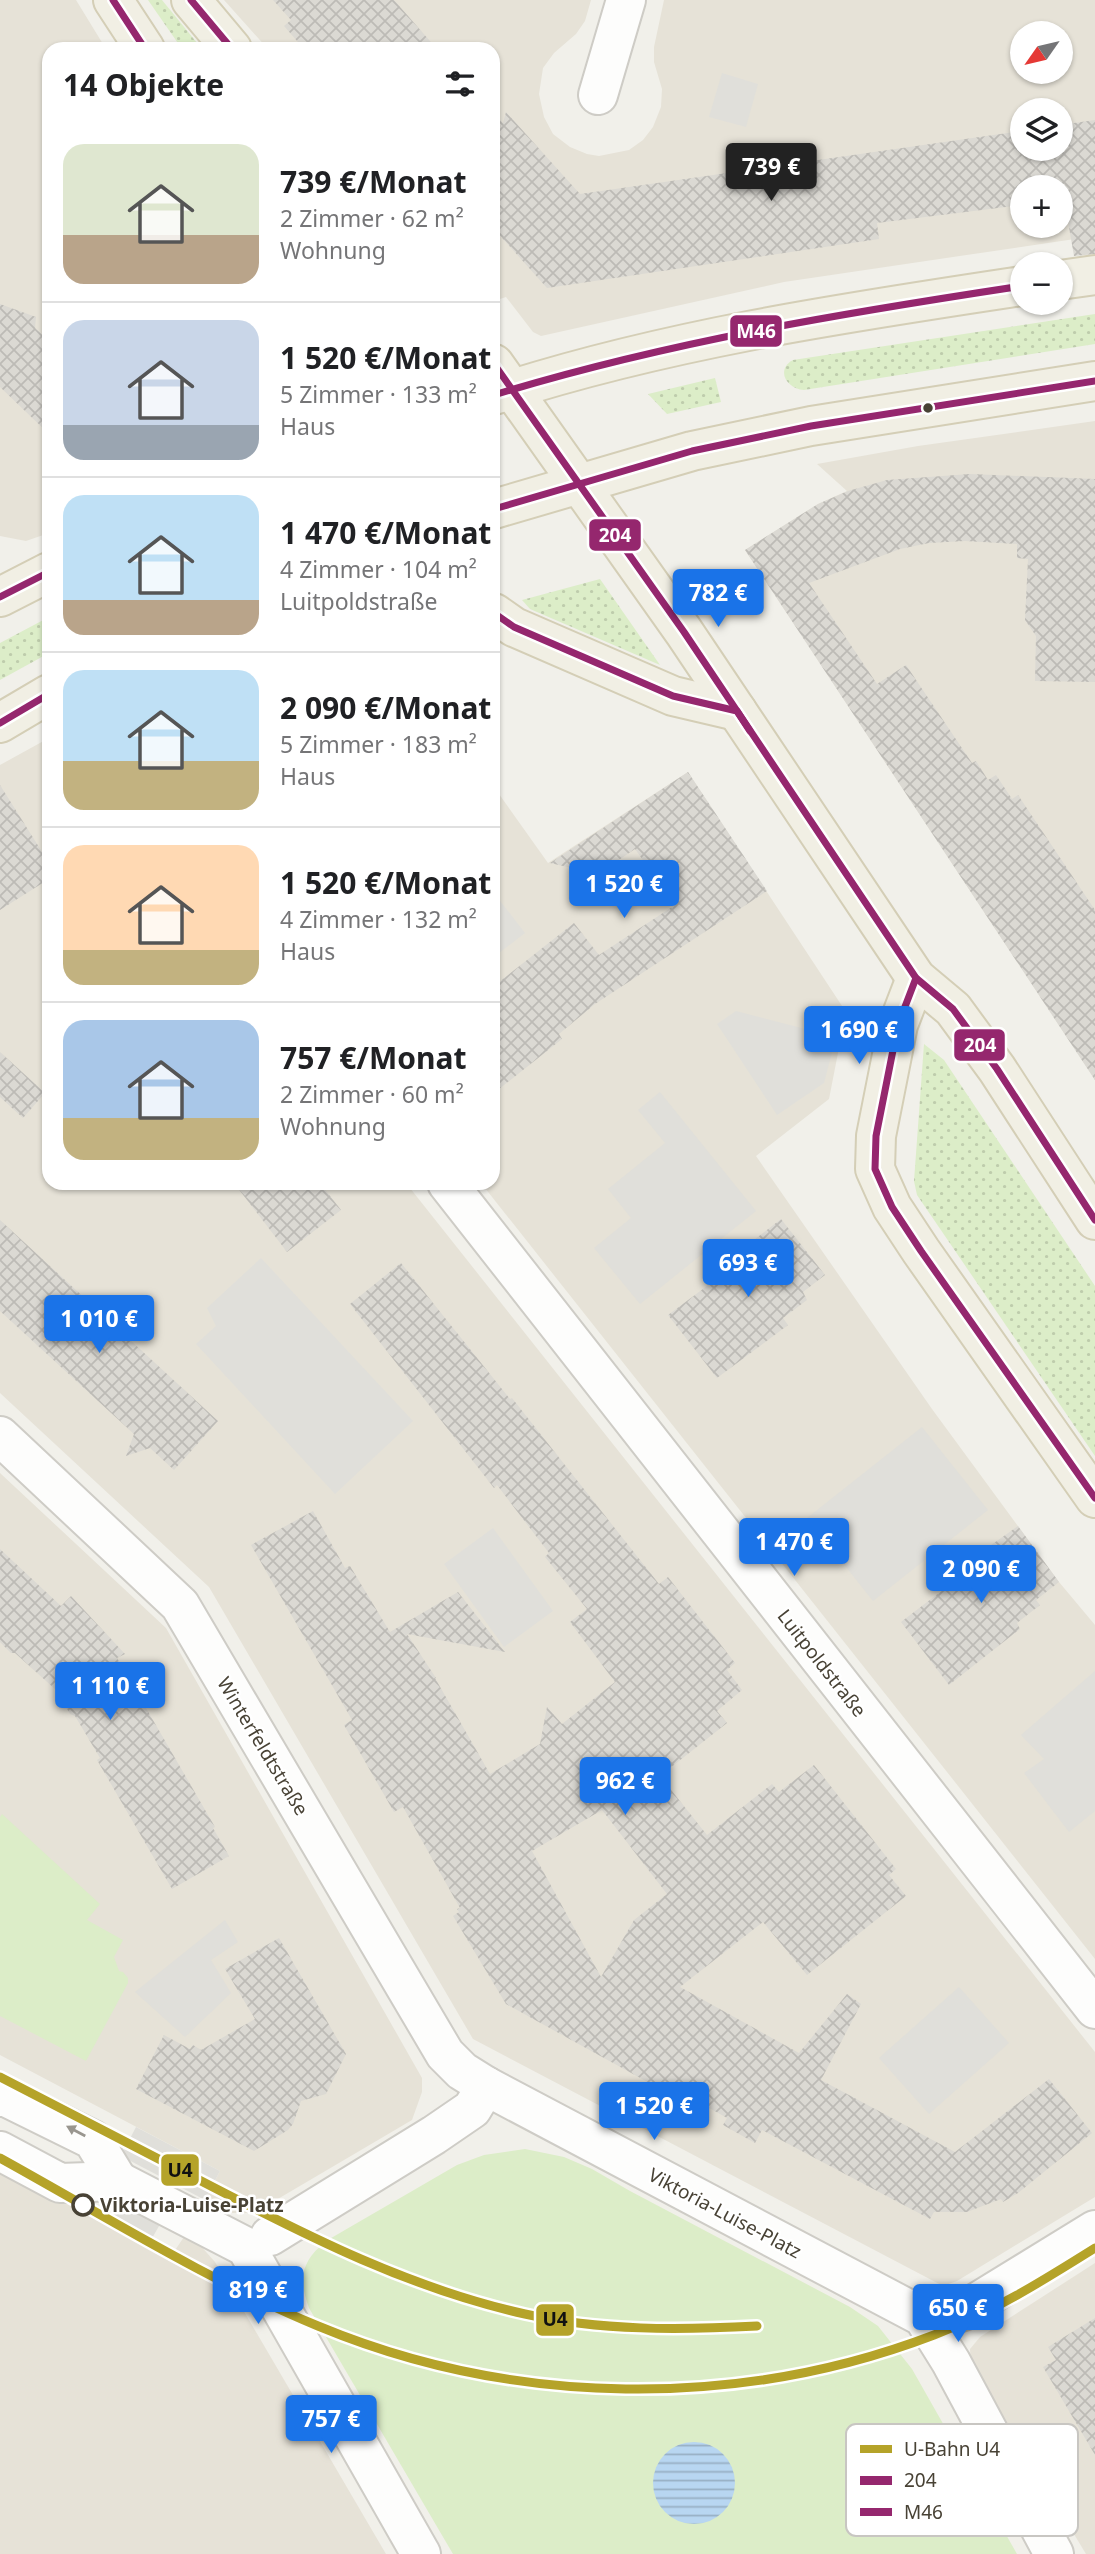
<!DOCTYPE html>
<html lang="de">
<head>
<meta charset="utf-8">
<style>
	:root { --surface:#fff; --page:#f2f2f2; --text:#202124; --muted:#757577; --line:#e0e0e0; --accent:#1a73e8 }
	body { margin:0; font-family:"Noto Sans",sans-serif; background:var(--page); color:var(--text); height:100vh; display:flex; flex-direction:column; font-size:26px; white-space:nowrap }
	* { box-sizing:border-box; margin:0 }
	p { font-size:23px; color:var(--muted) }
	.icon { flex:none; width:38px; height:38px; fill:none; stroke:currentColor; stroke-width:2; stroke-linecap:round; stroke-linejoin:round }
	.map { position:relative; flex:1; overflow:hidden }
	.sheet { position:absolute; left:42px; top:42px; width:458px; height:1148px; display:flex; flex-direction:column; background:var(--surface); border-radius:21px; box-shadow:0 2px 5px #0004 }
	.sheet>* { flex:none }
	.needle { width:46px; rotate:236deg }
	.fabs { position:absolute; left:1010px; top:21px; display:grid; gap:14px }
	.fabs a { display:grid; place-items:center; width:63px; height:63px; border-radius:50%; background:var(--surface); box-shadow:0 2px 5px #0004; font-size:35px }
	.price { position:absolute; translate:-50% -60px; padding:0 16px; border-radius:7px; background:var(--accent); color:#fff; font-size:23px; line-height:46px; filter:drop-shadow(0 2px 4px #0008) }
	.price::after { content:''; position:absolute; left:50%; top:42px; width:21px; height:16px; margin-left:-10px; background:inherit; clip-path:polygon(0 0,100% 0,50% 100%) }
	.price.on { background:#222; color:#fff }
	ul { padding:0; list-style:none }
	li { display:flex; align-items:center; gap:21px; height:175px; padding:0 21px }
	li+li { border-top:2px solid var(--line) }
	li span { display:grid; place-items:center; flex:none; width:196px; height:140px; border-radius:21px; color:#555 }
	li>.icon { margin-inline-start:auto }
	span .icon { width:84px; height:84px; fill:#fffc; stroke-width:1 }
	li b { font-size:30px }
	h2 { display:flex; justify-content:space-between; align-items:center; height:84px; padding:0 21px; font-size:30px }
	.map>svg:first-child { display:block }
	.residential { fill:#e6e2d7; fill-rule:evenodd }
	.grass { fill:url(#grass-dots) }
	.park { fill:#dcedc8 }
	.parking { fill:#e0dfda }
	.water { fill:url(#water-rules) }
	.building { fill:url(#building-cross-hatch); fill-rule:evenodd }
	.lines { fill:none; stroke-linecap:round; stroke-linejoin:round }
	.minor-casing { stroke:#ceccc6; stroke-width:42 }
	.major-casing { stroke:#d4ceb6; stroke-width:42 }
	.minor { stroke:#fdfdfc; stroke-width:38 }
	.major { stroke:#f1efe4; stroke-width:38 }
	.bus-1-casing { stroke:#fff; stroke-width:12 }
	.bus-2-casing { stroke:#fff; stroke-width:12 }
	.bus-1 { stroke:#95276e; stroke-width:7 }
	.bus-2 { stroke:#95276e; stroke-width:7 }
	.metro-1-casing { stroke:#fff; stroke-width:14 }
	.metro-1 { stroke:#b5a329; stroke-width:9 }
	.oneway { fill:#99968f }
	.bus-dot { fill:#484235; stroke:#fff; stroke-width:2.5 }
	.stop-dot { fill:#fff; stroke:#484235; stroke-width:3.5 }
	.labels { text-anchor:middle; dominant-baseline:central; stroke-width:5; stroke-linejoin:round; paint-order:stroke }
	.street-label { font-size:19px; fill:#484235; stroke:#fff }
	.stop-label { font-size:19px; font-weight:bold; fill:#484235; stroke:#fff; text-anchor:start }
	.key { fill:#fff; stroke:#c8c6c2; stroke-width:2 }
	.key-label { font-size:19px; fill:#484235 }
	.line-badge { stroke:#fff; stroke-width:2.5 }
	.badge-label { font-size:19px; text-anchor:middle; font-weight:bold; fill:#fff }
	.pale-badge-label { font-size:19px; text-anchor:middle; font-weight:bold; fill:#111 }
</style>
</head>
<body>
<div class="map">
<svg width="1095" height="2554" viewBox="0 0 1095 2554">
	<defs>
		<pattern id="grass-dots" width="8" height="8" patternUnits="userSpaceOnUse" patternTransform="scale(1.75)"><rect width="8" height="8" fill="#dcedc8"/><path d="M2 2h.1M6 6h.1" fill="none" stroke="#beccac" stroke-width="1.8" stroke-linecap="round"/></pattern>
		<pattern id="water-rules" width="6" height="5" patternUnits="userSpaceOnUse" patternTransform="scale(1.75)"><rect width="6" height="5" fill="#b8d6f1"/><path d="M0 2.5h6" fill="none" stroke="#98afc4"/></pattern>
		<pattern id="building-cross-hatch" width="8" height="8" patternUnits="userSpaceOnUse" patternTransform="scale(1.75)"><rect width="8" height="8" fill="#dbd9d3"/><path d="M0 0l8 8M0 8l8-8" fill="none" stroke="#bdbbb6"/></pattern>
	</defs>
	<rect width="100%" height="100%" fill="#f1f0ea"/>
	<g class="residential">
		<path d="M0,0H76L106,49H49V533L26,541L0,536Z"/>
		<path d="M224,0H591L585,21L576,34L554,53L543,68L539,94L544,117L553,134L570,147L587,154L599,156L629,150L643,140L653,127L661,107L662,89L654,62V47L664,0H1095V236L784,282L541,336L533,332L506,297L494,301V49H268ZM1022,33H1060V72H1022ZM1022,110H1060V149H1022ZM1022,187H1060V226H1022Z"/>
		<path d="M1095,421V1080L745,550L818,504L847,491L817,464L918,446Z"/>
		<path d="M49,738V1183H406L1095,2052V2197L957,2281L943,2286L473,2039L209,1587L0,1393V765Z"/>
		<path d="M688,772L846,1012L829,1099L756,1156L932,1409L1059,1582L1095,1625V1959L481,1183H494V787L548,863Z"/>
		<path d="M0,1473L166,1628L422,2078V2092L412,2120L254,2213H232L215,2207L205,2200L220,2171L0,2055Z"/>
		<path d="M0,2168L169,2259L186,2234L199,2244L215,2262L386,2554H0Z"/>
		<path d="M1095,2263V2554H1086L971,2364L970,2349L980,2337Z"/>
	</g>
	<g class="grass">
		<path d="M148,0H162L202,49H182Z"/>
		<path d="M1095,314V344L804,390C787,389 775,370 793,360Z"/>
		<path d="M715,378L721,402L667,414L648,394Z"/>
		<path d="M600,579L660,665L530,609L522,600Z"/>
		<path d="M49,617V653L0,680V643Z"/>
		<path d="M924,1044L944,1060L1095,1286V1456L917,1195L914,1181Z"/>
	</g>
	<g class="park">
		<path d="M2,1814L100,1904L87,1920L123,1940L114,1957L119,1971L123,1972L128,1978V1983L86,2061L0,2016V1817Z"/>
		<path d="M525,2149L564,2157L592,2169L630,2191L850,2307L878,2326L912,2369L1017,2554H453L309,2308C298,2278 301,2262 326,2241L457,2165L484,2155Z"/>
	</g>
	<g class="parking">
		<path d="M722,73L758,84L746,127L709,117Z"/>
		<path d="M494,893L525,933L494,957Z"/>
		<path d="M736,1011L836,1037L824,1083L777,1115L717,1024Z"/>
		<path d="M660,1092L756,1211L640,1304L594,1248L631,1218L608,1189L665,1143L638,1110Z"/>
		<path d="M261,1258L413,1421L335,1494L196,1344L216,1326L207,1308Z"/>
		<path d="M922,1427L988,1510L873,1601L807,1518Z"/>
		<path d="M493,1528L553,1611L504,1647L444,1564Z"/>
		<path d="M1095,1671V1811L1069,1832L1024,1773L1044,1759L1021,1735Z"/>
		<path d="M225,1920L238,1942L211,1960L231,1993L185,2037L135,1992Z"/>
		<path d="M959,1987L1009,2043L929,2114L879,2058Z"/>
		<path d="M136,2127L220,2171L205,2200L121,2156Z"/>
		<path d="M122,2196L163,2219L147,2247L107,2225Z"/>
	</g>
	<circle class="water" cx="694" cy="2483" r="41"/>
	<g class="building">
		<path d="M273,0H394L437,49H304L284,26L291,20Z"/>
		<path d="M506,112L580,194L1022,131V149H1060V125L1095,120V254L1074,256L1064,199L1060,200V187H1022V205L877,223L879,239L547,288L494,229V113L503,123Z"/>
		<path d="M0,304L36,317L35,328L49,341V434L0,387Z"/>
		<path d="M970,474L1095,479V682L1035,681L1036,636L1025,620L1028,559L1017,558V544L965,541L929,543L900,549L809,583L877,684L906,665L972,763L976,761L988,780L996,775L1012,799L1018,795L1095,910V1080L745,550L818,504L848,491L887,480Z"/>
		<path d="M688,772L767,891L595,1004L559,1034L562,1039L494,1093V986L574,923L599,955L675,905L635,849L598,874L550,863Z"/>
		<path d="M0,785L49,863V879L0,910Z"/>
		<path d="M0,1052L45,1093L23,1118L0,1097Z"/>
		<path d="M234,1183H320L341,1210L287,1252Z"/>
		<path d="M781,1219L825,1275L803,1292L807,1300L783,1318L788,1325L717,1378L668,1315L715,1280L710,1274Z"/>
		<path d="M0,1220L218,1421L174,1470L150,1448L126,1456L134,1434L0,1311Z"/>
		<path d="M401,1263L510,1399L512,1398L659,1584L668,1577L735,1663L727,1670L742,1690L717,1711L727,1723L660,1776L707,1835L772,1784L779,1792L814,1765L896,1869L889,1875L906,1896L807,1975L763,1922L680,1987L799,2053L847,1994L861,2004L821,2080L955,2152L1049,2079L1092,2133L1018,2193L1003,2202L1001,2199L967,2212H934L930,2219L762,2130L755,2143L723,2125L727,2118L665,2083L662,2090L506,2004L453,1916L459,1912L457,1909L460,1908L403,1807L394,1812L371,1772L344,1725L352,1720L251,1545L313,1511L345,1568L350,1566L390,1632L458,1592L505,1652L407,1634L436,1678H435L490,1774L540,1744L547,1707L562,1724L615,1682L570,1622L587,1609L545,1557L549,1553L497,1485L494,1488L350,1304ZM602,1810L667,1894L634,1920L601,1977L532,1851Z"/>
		<path d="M1018,1526L1059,1582L1036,1600L1040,1605L1017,1623L1020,1629L949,1685L901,1622L948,1586L943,1579Z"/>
		<path d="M0,1549L61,1606L71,1596L125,1654L117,1658L215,1827L213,1828L229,1856L172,1889L97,1760L100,1758L75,1716L70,1714L56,1690L15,1653H11L0,1642Z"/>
		<path d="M279,1938L346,2054L326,2094L301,2101L293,2124L288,2130L254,2151L136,2089L164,2035L190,2049L193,2045L201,2050L255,2019L225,1969Z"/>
		<path d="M1095,2318V2455L1043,2367L1056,2360L1048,2347Z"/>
	</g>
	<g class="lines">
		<g class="minor-casing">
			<g id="minor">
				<path d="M598,95L626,0"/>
				<path d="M447,1183L1095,2009"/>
				<path d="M0,1436L180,1605L445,2054L462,2071L486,2086L923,2317L951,2362L1054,2554"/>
				<path d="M0,2097H6L93,2140L118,2181"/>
				<path d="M0,2151L60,2183L118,2181L246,2247L421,2554"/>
				<path d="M270,2236L434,2135L472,2109L486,2086"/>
				<path d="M923,2317H945L963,2311L1095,2230"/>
			</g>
		</g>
		<g class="major-casing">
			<g id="major">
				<path d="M113,0L145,49"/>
				<path d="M191,0L232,49"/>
				<path d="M1060,280L1095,275"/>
				<path d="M494,364L684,632L916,978L953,1009L997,1069L1095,1220"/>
				<path d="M494,395C666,339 843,313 1022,286"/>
				<path d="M494,509L692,451L811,426L1095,381"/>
				<path d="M0,597L49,572"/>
				<path d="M494,613L514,627L673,696L737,711"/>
				<path d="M0,723L49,694"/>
				<path d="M916,978L898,1025L876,1136L875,1169L892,1207L921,1251L1095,1498"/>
			</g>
		</g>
		<use href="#minor" class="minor"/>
		<use href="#major" class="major"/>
		<g class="bus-1-casing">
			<g id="bus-1">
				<path d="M113,0L145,49"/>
				<path d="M191,0L232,49"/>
				<path d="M494,364L684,632L916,978L953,1009L997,1069L1095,1220"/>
				<path d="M494,613L514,627L673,696L737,711L750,731"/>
				<path d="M916,978L898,1025L876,1136L875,1169L892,1207L921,1251L1095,1498"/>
			</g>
		</g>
		<g class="bus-2-casing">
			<g id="bus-2">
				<path d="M494,395C667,342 844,313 1022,286"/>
				<path d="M494,509L692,451L811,426L1095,381"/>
				<path d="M0,597L49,572"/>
				<path d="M0,723L49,694"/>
			</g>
		</g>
		<use href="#bus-1" class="bus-1"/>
		<use href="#bus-2" class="bus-2"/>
		<g class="metro-1-casing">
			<g id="metro-1">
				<path d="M0,2077C69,2112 138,2148 207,2184C309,2237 412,2289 525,2314C601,2331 680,2330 757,2326"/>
				<path d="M0,2158C105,2216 207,2280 318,2326C513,2407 738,2410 934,2335C991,2313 1044,2280 1095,2248"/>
			</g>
		</g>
		<use href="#metro-1" class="metro-1"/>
	</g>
	<defs><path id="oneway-solid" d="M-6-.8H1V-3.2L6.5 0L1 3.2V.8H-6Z" transform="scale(1.75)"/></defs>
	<use class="oneway" href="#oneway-solid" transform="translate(76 2131) rotate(-152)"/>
	<circle class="bus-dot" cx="928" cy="408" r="6"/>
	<circle class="stop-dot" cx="83" cy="2205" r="10"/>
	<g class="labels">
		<g class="street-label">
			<text transform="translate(822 1663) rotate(52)">Luitpoldstraße</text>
			<text transform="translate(263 1746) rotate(59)">Winterfeldtstraße</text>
			<text transform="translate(725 2213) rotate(28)">Viktoria-Luise-Platz</text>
		</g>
		<g class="stop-label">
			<text x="100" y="2205">Viktoria-Luise-Platz</text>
		</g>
	</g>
	<rect x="846" y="2424" width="232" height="112" rx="10" class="key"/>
	<rect x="860" y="2445" width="32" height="8" fill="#b5a329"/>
	<rect x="860" y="2476" width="32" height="9" fill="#95276e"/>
	<rect x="860" y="2508" width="32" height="8" fill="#95276e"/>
	<g class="key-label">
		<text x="904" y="2456">U-Bahn U4</text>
		<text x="904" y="2487">204</text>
		<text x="904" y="2519">M46</text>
	</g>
	<g class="line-badge">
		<rect x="729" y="314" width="54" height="34" rx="7" fill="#95276e"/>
		<rect x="588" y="518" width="54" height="34" rx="7" fill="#95276e"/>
		<rect x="953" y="1028" width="53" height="34" rx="7" fill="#95276e"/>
		<rect x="160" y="2153" width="40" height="34" rx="7" fill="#b5a329"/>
		<rect x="535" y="2303" width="40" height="34" rx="7" fill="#b5a329"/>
	</g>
	<g class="badge-label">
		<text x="756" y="338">M46</text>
		<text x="615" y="542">204</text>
		<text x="980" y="1052">204</text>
	</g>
	<g class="pale-badge-label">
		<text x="180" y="2177">U4</text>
		<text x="555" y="2326">U4</text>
	</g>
</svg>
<div class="fabs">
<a><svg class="needle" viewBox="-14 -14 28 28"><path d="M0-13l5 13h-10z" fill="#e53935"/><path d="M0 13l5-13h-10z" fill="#757577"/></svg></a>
<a><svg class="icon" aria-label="layers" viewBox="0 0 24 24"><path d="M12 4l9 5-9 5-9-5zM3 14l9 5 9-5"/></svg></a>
<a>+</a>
<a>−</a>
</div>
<b class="price on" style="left:771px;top:203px">739 €</b>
<b class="price" style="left:718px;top:629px">782 €</b>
<b class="price" style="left:624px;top:920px">1 520 €</b>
<b class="price" style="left:859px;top:1066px">1 690 €</b>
<b class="price" style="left:748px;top:1299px">693 €</b>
<b class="price" style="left:99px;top:1355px">1 010 €</b>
<b class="price" style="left:794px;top:1578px">1 470 €</b>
<b class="price" style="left:981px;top:1605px">2 090 €</b>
<b class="price" style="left:110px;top:1722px">1 110 €</b>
<b class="price" style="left:625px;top:1817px">962 €</b>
<b class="price" style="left:654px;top:2142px">1 520 €</b>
<b class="price" style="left:258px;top:2326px">819 €</b>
<b class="price" style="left:958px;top:2344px">650 €</b>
<b class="price" style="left:331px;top:2455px">757 €</b>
<section class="sheet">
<h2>14 Objekte<svg class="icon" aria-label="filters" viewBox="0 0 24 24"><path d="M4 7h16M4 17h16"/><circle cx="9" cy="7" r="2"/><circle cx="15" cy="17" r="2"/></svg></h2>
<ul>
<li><span style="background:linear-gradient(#dfe7d0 65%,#b9a48a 0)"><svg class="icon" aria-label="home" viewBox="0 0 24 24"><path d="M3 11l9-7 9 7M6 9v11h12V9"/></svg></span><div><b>739 €/Monat</b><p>2 Zimmer · 62 m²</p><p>Wohnung</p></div></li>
<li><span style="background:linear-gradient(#c9d6e8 75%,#9aa5b1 0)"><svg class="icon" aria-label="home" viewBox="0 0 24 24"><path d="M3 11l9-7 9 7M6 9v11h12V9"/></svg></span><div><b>1 520 €/Monat</b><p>5 Zimmer · 133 m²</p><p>Haus</p></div></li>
<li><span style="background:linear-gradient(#bfe0f5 75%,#b9a48a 0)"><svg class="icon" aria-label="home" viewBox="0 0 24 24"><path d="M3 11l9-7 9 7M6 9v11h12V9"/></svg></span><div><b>1 470 €/Monat</b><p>4 Zimmer · 104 m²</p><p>Luitpoldstraße</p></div></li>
<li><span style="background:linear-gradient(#bfe0f5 65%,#c2b280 0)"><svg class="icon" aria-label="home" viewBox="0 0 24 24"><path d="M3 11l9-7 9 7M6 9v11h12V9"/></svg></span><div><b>2 090 €/Monat</b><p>5 Zimmer · 183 m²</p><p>Haus</p></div></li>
<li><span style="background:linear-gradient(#ffd9b3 75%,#c2b280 0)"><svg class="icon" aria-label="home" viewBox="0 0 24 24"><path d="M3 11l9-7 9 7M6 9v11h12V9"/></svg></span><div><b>1 520 €/Monat</b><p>4 Zimmer · 132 m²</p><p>Haus</p></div></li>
<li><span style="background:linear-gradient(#a9c7e8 70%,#c2b280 0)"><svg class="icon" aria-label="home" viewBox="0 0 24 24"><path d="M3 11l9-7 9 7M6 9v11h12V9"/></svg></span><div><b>757 €/Monat</b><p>2 Zimmer · 60 m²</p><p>Wohnung</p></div></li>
</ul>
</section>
</div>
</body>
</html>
